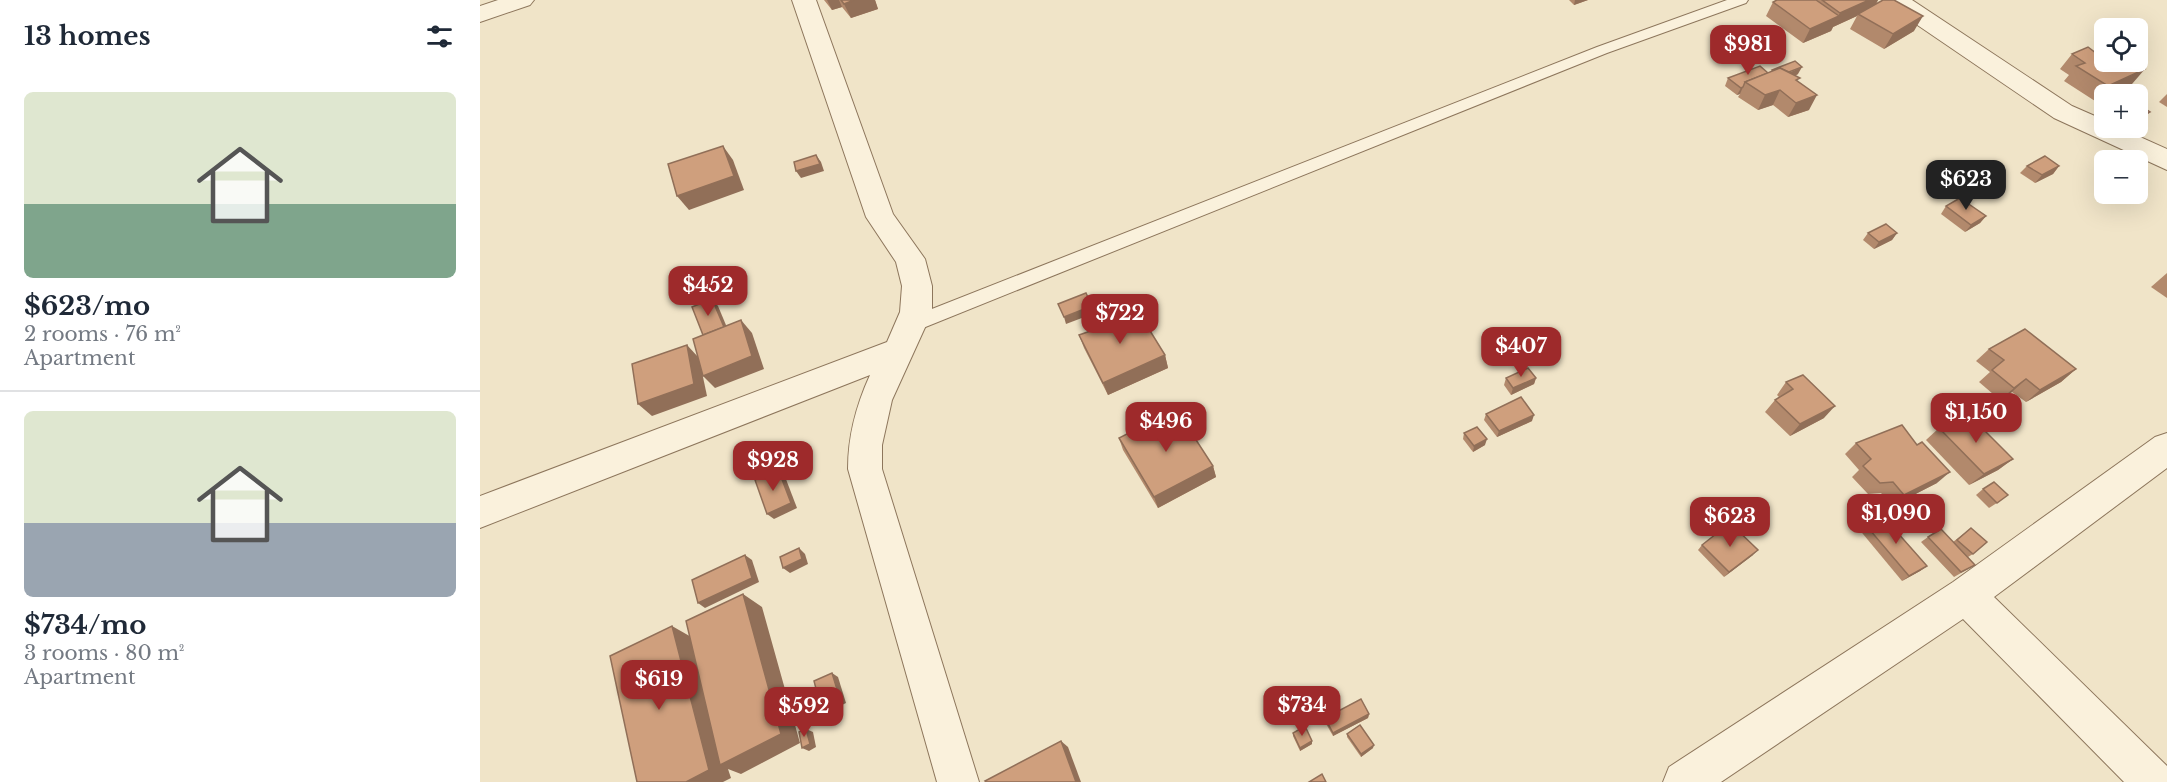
<!DOCTYPE html>
<html lang="en">
<head>
<meta charset="utf-8">
<style>
	:root { --surface:#fff; --page:#f6f6f7; --text:#1f2937; --muted:#747a83; --line:#e0e1e3; --accent:#9e2a2b }
	body { margin:0; font-family:"Libre Baskerville",serif; background:var(--page); color:var(--text); height:100vh; display:flex; flex-direction:column; font-size:22px; white-space:nowrap }
	* { box-sizing:border-box; margin:0 }
	p { font-size:20px; color:var(--muted) }
	.icon { flex:none; width:33px; height:33px; fill:none; stroke:currentColor; stroke-width:2; stroke-linecap:round; stroke-linejoin:round }
	.map { position:relative; flex:1; overflow:hidden }
	.drawer { display:flex; flex-direction:column; background:var(--surface); width:480px }
	.drawer>* { flex:none }
	.fabs { position:absolute; left:1614px; top:18px; display:grid; gap:12px }
	.fabs a { display:grid; place-items:center; width:54px; height:54px; border-radius:9px; background:var(--surface); box-shadow:0 6px 24px #0002; font-size:30px }
	.price { position:absolute; translate:-50% -51px; padding:0 14px; border-radius:12px; background:var(--accent); color:#fff; font-size:20px; line-height:39px; filter:drop-shadow(0 2px 3px #0008) }
	.price::after { content:''; position:absolute; left:50%; top:36px; width:18px; height:14px; margin-left:-9px; background:inherit; clip-path:polygon(0 0,100% 0,50% 100%) }
	.price.current { background:#222; color:#fff }
	ul { padding:0; list-style:none }
	li { display:grid; align-content:center; gap:12px; height:318px; padding:0 24px }
	li+li { border-top:2px solid var(--line) }
	li span { display:grid; place-items:center; height:186px; border-radius:9px; color:#555 }
	li>.icon { margin-inline-start:auto }
	span .icon { width:108px; height:108px; fill:#fffc; stroke-width:1 }
	li b { font-size:26px }
	h2 { display:flex; justify-content:space-between; align-items:center; height:72px; padding:0 24px; font-size:26px }
	main { display:flex; flex:1; min-height:0 }
	.map>svg:first-child { display:block }
	.lines { fill:none; stroke-linecap:round; stroke-linejoin:round }
	.lane-casing { stroke:#8d765c; stroke-width:2 }
	.street-casing { stroke:#8d765c; stroke-width:2 }
	.lane { fill:#faf1dc; fill-rule:evenodd }
	.street { fill:#faf1dc; fill-rule:evenodd }
	.wall { fill:#b2896c }
	.shaded-wall { fill:#916f58 }
	.building { fill:#cf9f7d; stroke:#916f58; stroke-width:1.5 }
</style>
</head>
<body>
<main>
<section class="drawer">
<h2>13 homes<svg class="icon" aria-label="filters" viewBox="0 0 24 24"><path d="M4 7h16M4 17h16"/><circle cx="9" cy="7" r="2"/><circle cx="15" cy="17" r="2"/></svg></h2>
<ul>
<li><span style="background:linear-gradient(#dfe7d0 60%,#7fa58c 0)"><svg class="icon" aria-label="home" viewBox="0 0 24 24"><path d="M3 11l9-7 9 7M6 9v11h12V9"/></svg></span><div><b>$623/mo</b><p>2 rooms · 76 m²</p><p>Apartment</p></div></li>
<li><span style="background:linear-gradient(#dfe7d0 60%,#9aa5b1 0)"><svg class="icon" aria-label="home" viewBox="0 0 24 24"><path d="M3 11l9-7 9 7M6 9v11h12V9"/></svg></span><div><b>$734/mo</b><p>3 rooms · 80 m²</p><p>Apartment</p></div></li>
</ul>
</section>
<div class="map">
<svg width="1687" height="782" viewBox="0 0 1687 782">
	<rect width="100%" height="100%" fill="#f0e4c8"/>
	<g class="lines">
		<g class="lane-casing">
			<path id="lane" d="M1247,0H1268L1266,3L1127,53L438,330L431,332L424,330L422,325L424,320L1117,47Z"/>
		</g>
		<g class="street-casing">
			<g id="street">
				<path d="M18,0H54L50,5L0,22V6Z"/>
				<path d="M312,0H336L413,214L445,259L452,286V312L412,400L402,445V469L499,782H457L368,469C368,435 376,406 390,375L0,528V496L407,342L420,312L422,286L416,262L386,217Z"/>
				<path d="M1404,0H1432L1592,106L1624,120V128H1640L1687,149V170L1574,118L1408,5Z"/>
				<path d="M1687,433V468L1514,597L1687,766V782H1644L1483,619L1241,782H1183L1189,767L1473,582L1675,437Z"/>
			</g>
		</g>
		<use href="#lane" class="lane"/>
		<use href="#street" class="street"/>
	</g>
	<g class="wall">
		<path d="M344,0H395L398,9L371,18L362,7L352,10Z"/>
		<path d="M1089,0H1108L1094,5Z"/>
		<path d="M1297,0H1398L1396,4L1434,31L1404,49L1370,29L1377,16L1353,27L1351,31L1323,43L1286,16L1293,2Z"/>
		<path d="M1592,54L1652,84L1615,101L1584,81L1589,75L1580,69Z"/>
		<path d="M1292,70L1318,74L1315,76L1318,82L1329,110L1308,117L1293,105L1278,110L1258,97L1260,94L1257,95L1245,86L1248,78L1288,73L1292,71Z"/>
		<path d="M1687,94V107L1679,102Z"/>
		<path d="M1624,117V127L1619,123Z"/>
		<path d="M1626,128H1647L1635,134Z"/>
		<path d="M1547,166H1579L1573,174L1555,183L1540,173Z"/>
		<path d="M1466,206L1506,216L1500,223L1485,232L1461,214Z"/>
		<path d="M1388,233H1417L1412,240L1394,249L1383,240Z"/>
		<path d="M1687,273V298L1671,287Z"/>
		<path d="M617,317L642,320L685,355L688,368L628,395L604,348L599,335L620,327Z"/>
		<path d="M1509,349L1596,369L1581,382L1546,402L1532,392L1520,400L1499,382L1510,372L1496,361Z"/>
		<path d="M1026,378H1056L1054,384L1031,395L1024,385Z"/>
		<path d="M1306,382L1344,418L1310,436L1285,412L1295,400L1299,397L1297,395Z"/>
		<path d="M1006,414L1052,421L1017,437L1004,420Z"/>
		<path d="M1459,428L1533,459L1518,470L1489,485L1446,440Z"/>
		<path d="M984,433L1005,445L993,452L983,439Z"/>
		<path d="M639,438L733,466L736,477L678,508L643,450Z"/>
		<path d="M1376,443L1457,483L1412,506L1401,493L1388,494L1372,477L1379,470L1365,454Z"/>
		<path d="M1503,489L1520,501L1509,508L1496,495Z"/>
		<path d="M1384,523L1447,566L1440,571L1422,581L1378,528Z"/>
		<path d="M1491,528L1493,554L1488,557L1495,565L1474,577L1441,542L1448,537L1473,542Z"/>
		<path d="M1222,545L1273,555L1244,577L1218,550Z"/>
		<path d="M889,714L888,718L853,736L845,722V718Z"/>
		<path d="M813,733L832,744L820,751L813,736Z"/>
		<path d="M867,734L893,748L881,757L867,737Z"/>
	</g>
	<g class="shaded-wall">
		<path d="M347,0H359L362,7L352,10Z"/>
		<path d="M374,0H395L398,9L371,18L364,4Z"/>
		<path d="M1095,0H1108L1094,5Z"/>
		<path d="M1389,0H1398L1393,9L1378,14L1377,16L1353,27L1351,31L1323,43L1330,29L1358,16L1360,13Z"/>
		<path d="M1443,16L1434,31L1404,49L1413,34Z"/>
		<path d="M1322,67L1318,74L1297,84L1301,76Z"/>
		<path d="M1665,69L1652,84L1629,94H1624V96L1615,101L1628,86Z"/>
		<path d="M1263,87L1260,94L1257,95L1261,88Z"/>
		<path d="M1300,90L1293,105L1278,110L1285,95Z"/>
		<path d="M1337,95L1329,110L1308,117L1316,103Z"/>
		<path d="M1670,112L1663,119L1658,122V118Z"/>
		<path d="M1641,128H1647L1635,134Z"/>
		<path d="M243,146L253,160L264,190L209,210L197,196Z"/>
		<path d="M336,155L341,162L344,171L321,178L316,171Z"/>
		<path d="M1579,166L1573,174L1555,183L1562,175Z"/>
		<path d="M1506,216L1500,223L1485,232L1491,225Z"/>
		<path d="M1417,233L1412,240L1394,249L1399,242Z"/>
		<path d="M232,299L238,306L251,337L230,346Z"/>
		<path d="M612,306L615,313L586,324L584,317Z"/>
		<path d="M261,320L272,333L284,369L235,388L223,376Z"/>
		<path d="M207,345L219,358L227,396L172,416L158,404Z"/>
		<path d="M685,355L688,368L628,395L623,383Z"/>
		<path d="M1596,369L1581,382L1546,402L1560,390Z"/>
		<path d="M1056,378L1054,384L1031,395L1033,388Z"/>
		<path d="M1546,379L1532,392L1520,400L1534,388Z"/>
		<path d="M1355,406L1344,418L1310,436L1320,424Z"/>
		<path d="M1054,415L1052,421L1017,437L1019,431Z"/>
		<path d="M1007,439L1005,445L993,452L994,446Z"/>
		<path d="M1533,459L1518,470L1489,485L1504,474Z"/>
		<path d="M733,466L736,477L678,508L674,497Z"/>
		<path d="M298,469L304,474L317,508L294,519L287,514Z"/>
		<path d="M1470,472L1457,483L1412,506L1424,495Z"/>
		<path d="M319,548L325,554L328,564L310,573L303,568Z"/>
		<path d="M1278,550L1273,555L1244,577L1249,572Z"/>
		<path d="M265,555L272,560L279,582L225,608L218,603Z"/>
		<path d="M1447,566L1440,571L1422,581L1429,576Z"/>
		<path d="M263,594L282,607L320,743L261,774L248,769L251,778L243,782H206L192,626L213,638Z"/>
		<path d="M352,673L358,677L366,703L348,712L341,708Z"/>
		<path d="M889,714L888,718L853,736V733Z"/>
		<path d="M326,729L333,732L336,747L329,751L322,748Z"/>
		<path d="M581,741L588,747L601,782H596Z"/>
		<path d="M832,741V744L820,751V748Z"/>
		<path d="M894,745L893,748L881,757V754Z"/>
	</g>
	<g class="building">
		<path d="M361,0H374L364,4Z"/>
		<path d="M1297,0H1336L1359,16L1330,29L1293,2Z"/>
		<path d="M1342,0H1389L1360,13Z"/>
		<path d="M1403,0H1414L1443,16L1413,34L1378,14Z"/>
		<path d="M1608,47L1616,53L1624,49V62H1654L1665,69L1628,86L1596,66L1605,63L1592,54Z"/>
		<path d="M1315,61L1322,67L1309,72L1300,68L1293,71L1292,70Z"/>
		<path d="M1280,66L1288,73L1265,82L1263,87L1261,88L1248,78Z"/>
		<path d="M1300,68L1320,78L1316,80L1337,95L1316,103L1300,90L1285,95L1265,82Z"/>
		<path d="M1658,104L1670,112L1658,118Z"/>
		<path d="M243,146L254,176L197,196L188,164Z"/>
		<path d="M336,155L340,164L316,171L314,162Z"/>
		<path d="M1565,156L1579,166L1562,175L1547,166Z"/>
		<path d="M1480,198L1506,216L1491,225L1466,206Z"/>
		<path d="M1406,224L1417,233L1399,242L1388,233Z"/>
		<path d="M606,293L612,306L584,317L578,304Z"/>
		<path d="M232,299L244,327L223,335L212,307Z"/>
		<path d="M637,309L642,320L659,313L685,355L623,383L599,335L622,327L617,317Z"/>
		<path d="M261,320L272,356L223,376L213,339Z"/>
		<path d="M1545,329L1596,369L1560,390L1546,379L1534,388L1512,370L1524,360L1509,349Z"/>
		<path d="M207,345L214,384L158,404L152,364Z"/>
		<path d="M1048,368L1056,378L1033,388L1026,378Z"/>
		<path d="M1323,375L1355,406L1320,424L1295,400L1313,389L1306,382Z"/>
		<path d="M1041,397L1054,415L1019,431L1006,414Z"/>
		<path d="M696,409L733,466L674,497L639,438Z"/>
		<path d="M1488,414L1533,459L1504,474L1459,428Z"/>
		<path d="M1422,425L1437,445L1442,442L1470,472L1424,495L1413,482L1400,483L1383,466L1391,459L1376,443Z"/>
		<path d="M997,427L1007,439L994,446L984,433Z"/>
		<path d="M298,469L311,503L287,514L275,480Z"/>
		<path d="M1514,482L1528,495L1517,503L1503,489Z"/>
		<path d="M1401,514L1447,566L1429,576L1384,523Z"/>
		<path d="M1250,523L1278,550L1249,572L1222,545Z"/>
		<path d="M1491,528L1507,542L1493,554L1477,540Z"/>
		<path d="M1461,529L1495,565L1481,572L1448,537Z"/>
		<path d="M319,548L322,559L303,568L300,557Z"/>
		<path d="M265,555L272,578L218,603L212,580Z"/>
		<path d="M263,594L301,734L240,765L206,621Z"/>
		<path d="M192,626L229,770L206,782H157L130,656Z"/>
		<path d="M352,673L360,699L341,708L334,681Z"/>
		<path d="M881,699L889,714L853,733L845,718Z"/>
		<path d="M880,725L894,745L881,754L867,734Z"/>
		<path d="M825,726L832,741L820,748L813,733Z"/>
		<path d="M326,729L330,744L322,748L319,732Z"/>
		<path d="M581,741L596,782H506L505,781Z"/>
		<path d="M842,774L846,782H829Z"/>
	</g>
</svg>
<div class="fabs">
<a><svg class="icon" aria-label="locate" viewBox="0 0 24 24"><circle cx="12" cy="12" r="6"/><path d="M12 2v4M12 18v4M2 12h4M18 12h4"/></svg></a>
<a>+</a>
<a>−</a>
</div>
<b class="price" style="left:1268px;top:76px">$981</b>
<b class="price current" style="left:1486px;top:211px">$623</b>
<b class="price" style="left:228px;top:317px">$452</b>
<b class="price" style="left:640px;top:345px">$722</b>
<b class="price" style="left:1041px;top:378px">$407</b>
<b class="price" style="left:1496px;top:444px">$1,150</b>
<b class="price" style="left:686px;top:453px">$496</b>
<b class="price" style="left:293px;top:492px">$928</b>
<b class="price" style="left:1416px;top:545px">$1,090</b>
<b class="price" style="left:1250px;top:548px">$623</b>
<b class="price" style="left:179px;top:711px">$619</b>
<b class="price" style="left:822px;top:737px">$734</b>
<b class="price" style="left:324px;top:738px">$592</b>
</div>
</main>
</body>
</html>
